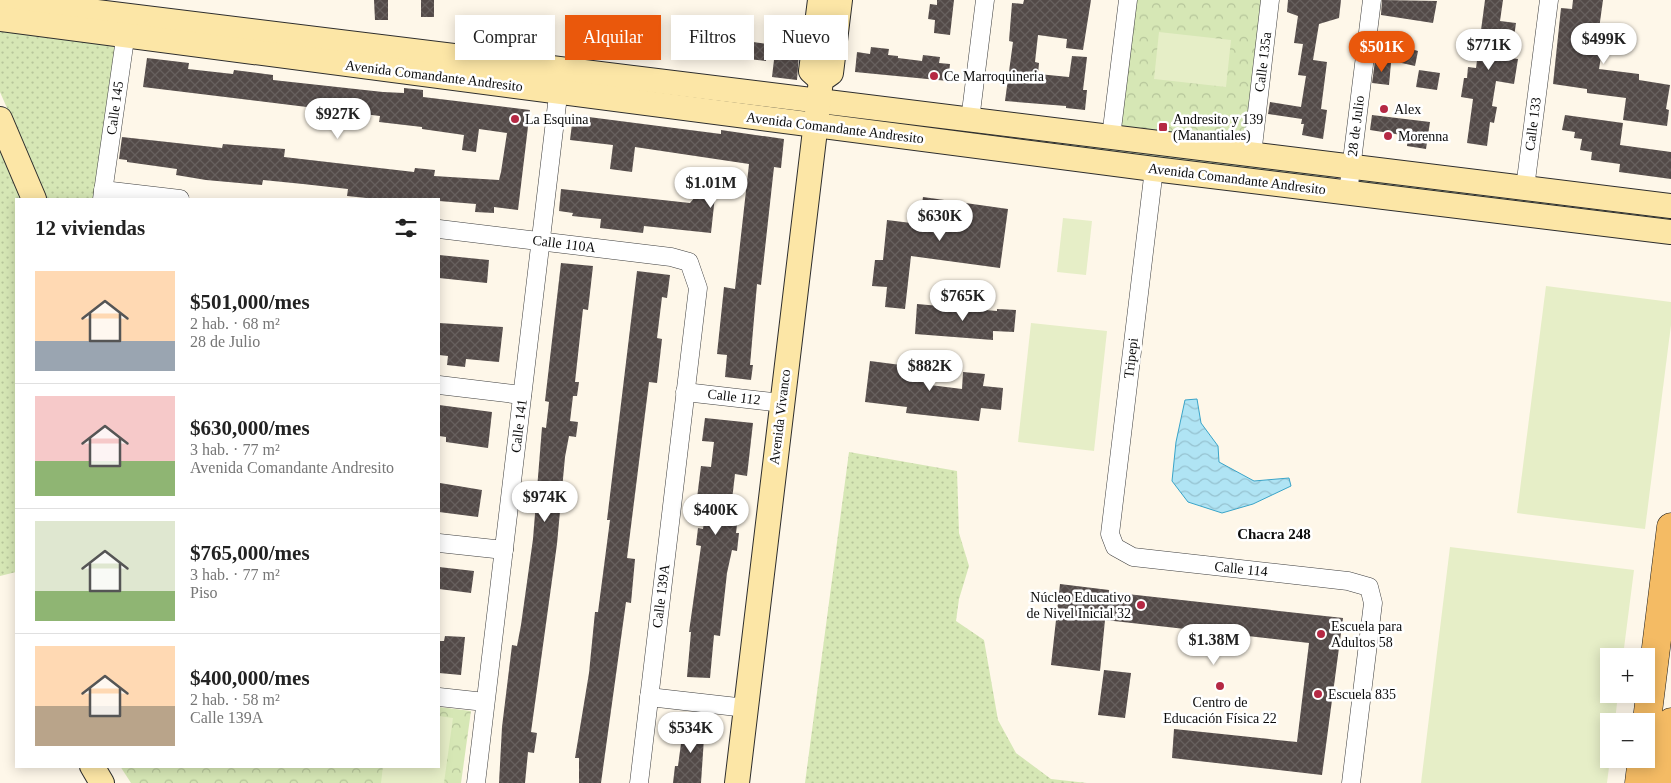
<!DOCTYPE html>
<html lang="es">
<head>
<meta charset="utf-8">
<style>
	:root { --surface:#fff; --page:#f6f6f6; --text:#222; --muted:#767676; --line:#e0e0e0; --accent:#ea580c }
	body { margin:0; font-family:Georgia,serif; background:var(--page); color:var(--text); height:100vh; display:flex; flex-direction:column; font-size:19px; white-space:nowrap }
	* { box-sizing:border-box; margin:0 }
	p { font-size:16px; color:var(--muted) }
	.icon { flex:none; width:28px; height:28px; fill:none; stroke:currentColor; stroke-width:2; stroke-linecap:round; stroke-linejoin:round }
	.map { position:relative; flex:1; overflow:hidden }
	.details { position:absolute; left:15px; top:198px; width:425px; height:570px; display:flex; flex-direction:column; background:var(--surface); border-radius:0px; box-shadow:0 2px 12px #0003 }
	.details>* { flex:none }
	.hud { position:absolute; left:455px; top:15px; width:475px; height:45px; display:flex; gap:10px }
	.fabs { position:absolute; left:1600px; top:648px; display:grid; gap:10px }
	.fabs a { display:grid; place-items:center; width:55px; height:55px; border-radius:0px; background:var(--surface); box-shadow:0 2px 12px #0003; font-size:25px }
	.price { position:absolute; translate:-50% -42px; padding:0 11px; border-radius:18px; background:#fff; color:#222; font-size:16px; line-height:32px; filter:drop-shadow(0 1px 2px #0008) }
	.price::after { content:''; position:absolute; left:50%; top:30px; width:15px; height:11px; margin-left:-8px; background:inherit; clip-path:polygon(0 0,100% 0,50% 100%) }
	.price.active { background:var(--accent); color:#fff }
	ul { padding:0; list-style:none }
	li { display:flex; align-items:center; gap:15px; height:125px; padding:0 20px }
	li+li { border-top:1px solid var(--line) }
	li span { display:grid; place-items:center; flex:none; width:140px; height:100px; border-radius:0px; color:#555 }
	li>.icon { margin-inline-start:auto }
	span .icon { width:60px; height:60px; fill:#fffc; stroke-width:1 }
	li b { font-size:21px }
	h2 { display:flex; justify-content:space-between; align-items:center; height:60px; padding:0 20px; font-size:21px }
	.pill { padding:0 18px; border-radius:0px; background:var(--surface); box-shadow:0 2px 12px #0003; font-size:18px; line-height:45px }
	.pill.active { background:var(--accent); color:#fff }
	.map>svg:first-child { display:block }
	.grass { fill:url(#grass-dots) }
	.park { fill:url(#park-crowns) }
	.pitch { fill:#e6eec7 }
	.water { fill:url(#water-waves); stroke:#3aa4c8 }
	.building { fill:url(#building-cross-hatch) }
	.lines { fill:none; stroke-linecap:round; stroke-linejoin:round }
	.street-casing { stroke:#3e3e3e; stroke-width:19 }
	.secondary-casing { stroke:#2d2d2d; stroke-width:26 }
	.primary-casing { stroke:#1c1c1c; stroke-width:29 }
	.street { stroke:#fff; stroke-width:18 }
	.secondary { stroke:#fce6a6; stroke-width:24 }
	.primary { stroke:#f4bb64; stroke-width:28 }
	.poi-dot { fill:#b52944; stroke:#fff; stroke-width:2 }
	.labels { text-anchor:middle; dominant-baseline:central; stroke-width:5; stroke-linejoin:round; paint-order:stroke }
	.street-label { font-size:14px; fill:#0b0b0b; stroke:#fff }
	.poi-label { font-size:14px; fill:#0b0b0b; stroke:#fff; text-anchor:start }
	.neighbourhood-label { font-size:15px; font-weight:bold; fill:#0b0b0b; stroke:#fff }
</style>
</head>
<body>
<div class="map">
<svg width="1671" height="783" viewBox="0 0 1671 783">
	<defs>
		<pattern id="grass-dots" width="8" height="8" patternUnits="userSpaceOnUse" patternTransform="scale(1.25)"><rect width="8" height="8" fill="#d6e7b5"/><path d="M2 2h.1M6 6h.1" fill="none" stroke="#b6c59a" stroke-width="1.8" stroke-linecap="round"/></pattern>
		<pattern id="park-crowns" width="20" height="18" patternUnits="userSpaceOnUse" patternTransform="scale(1.25)"><rect width="20" height="18" fill="#d6e7b5"/><path d="M2 6a3 3 0 1 1 6 0M12 15a3 3 0 1 1 6 0" fill="none" stroke="#b6c59a"/></pattern>
		<pattern id="water-waves" width="16" height="10" patternUnits="userSpaceOnUse" patternTransform="scale(1.25)"><rect width="16" height="10" fill="#b0e4f4"/><path d="M0 5q4-4 8 0t8 0" fill="none" stroke="#96c2d0"/></pattern>
		<pattern id="building-cross-hatch" width="8" height="8" patternUnits="userSpaceOnUse" patternTransform="scale(1.25)"><rect width="8" height="8" fill="#534a48"/><path d="M0 0l8 8M0 8l8-8" fill="none" stroke="#67605e"/></pattern>
	</defs>
	<rect width="100%" height="100%" fill="#fef7e9"/>
	<g class="grass">
		<path d="M0,29L118,46L96,199H47L0,92Z"/>
		<path d="M861,118L1333,176L1334,179L1333,181L862,121Z"/>
		<path d="M0,151L21,199H16V572L0,576Z"/>
		<path d="M1361,178L1671,217V226L1360,182Z"/>
		<path d="M849,452L957,471L959,533L969,566L959,599L956,621L984,640L998,720L1016,753L1051,779L1087,783H805Z"/>
	</g>
	<g class="park">
		<path d="M1132,0H1267L1250,148L1117,130Z"/>
		<path d="M439,707L471,711L461,783H131L120,766H439Z"/>
	</g>
	<g class="pitch">
		<path d="M1159,32L1231,40L1226,87L1154,79Z"/>
		<path d="M1063,218L1092,221L1086,275L1057,272Z"/>
		<path d="M1546,286L1671,302V325L1645,529L1517,513Z"/>
		<path d="M1031,323L1107,331L1094,451L1018,442Z"/>
		<path d="M1450,547L1634,570L1623,656H1609V694H1618L1615,721H1609L1610,759L1607,783H1421Z"/>
		<path d="M439,716L453,718L444,783H381L383,766H439Z"/>
	</g>
	<path class="water" d="M1197,399L1201,423L1218,446L1219,462L1254,481L1289,478L1291,486L1253,504L1222,513L1188,502L1172,481L1176,442L1185,400Z"/>
	<g class="building">
		<path d="M374,0H388V20H375Z"/>
		<rect x="421" y="0" width="13" height="17"/>
		<path d="M937,0H954L950,35L934,33L935,20L928,19L930,4L937,5Z"/>
		<path d="M1024,0H1091L1083,50L1066,48L1067,39L1038,35L1035,62L1039,63L1038,74L1069,77L1072,56L1087,57L1083,90H1087L1085,110L1066,108V106L1005,101L1013,42L1009,41L1012,3L1023,4Z"/>
		<path d="M1288,0H1341L1339,18L1319,24L1313,60L1327,62L1321,109L1327,110L1323,139L1302,135L1304,124H1301L1302,119L1268,114L1270,102L1301,107L1306,76L1298,75L1303,44L1294,43L1298,16L1287,12Z"/>
		<path d="M1382,0L1437,1L1433,23L1381,15Z"/>
		<path d="M1485,0H1503L1500,21L1516,23L1511,58L1518,59L1514,84L1496,81L1492,106L1497,107L1494,123L1490,122L1487,146L1467,143L1473,99L1461,97L1464,78H1467L1468,67L1476,68Z"/>
		<path d="M1573,0H1603L1599,29L1635,35L1633,48L1603,44L1599,69L1639,74V80L1670,85L1666,109L1669,110L1667,126L1623,120L1626,98L1587,93V89L1553,84L1561,8L1572,9Z"/>
		<path d="M717,25L739,28L738,40L768,44L766,61L713,55Z"/>
		<path d="M1388,42L1418,51L1415,66L1384,59Z"/>
		<path d="M871,47L889,49L888,55L898,56V58L922,61L923,55L940,57L939,63L950,64L948,81L855,72L857,52L870,54Z"/>
		<path d="M775,51L799,54L797,80L772,77Z"/>
		<path d="M147,58L189,63L188,69L233,74L234,70L273,75V80L383,92L404,93V88L423,90V97L530,110L518,210L494,207V213L475,212L476,204L439,201V199H376L347,196L348,189L303,184L263,180L262,185L206,180L176,175L177,169L127,162V160L119,159L122,137L222,148L223,144L285,149L284,157L414,172L415,168L435,170L434,176L499,180L501,172L507,133L479,129L476,152L462,150L464,135L422,129V127L379,122L380,116L143,87Z"/>
		<path d="M1375,61L1391,63L1389,85L1372,83Z"/>
		<path d="M1419,70L1440,73L1437,90L1416,87Z"/>
		<path d="M573,115L721,134V130L784,139L781,168L774,167L761,285L757,284L750,365H753L751,380L725,377L727,355L717,354L724,287L735,289L749,164L635,147L632,172L610,169L613,145L570,140Z"/>
		<path d="M1372,115L1430,122L1426,149L1407,146L1408,136L1370,130Z"/>
		<path d="M1565,115L1623,123L1620,145L1671,152V179L1619,172L1620,164L1591,160L1592,152L1580,150L1582,139L1574,138L1575,132L1562,130Z"/>
		<path d="M561,189L690,203L695,197L700,198V195L715,196L711,233L644,226L643,233L600,228L601,219L572,216L573,213L559,211Z"/>
		<path d="M923,197L1008,209L1000,268L911,256L905,309L885,307L887,287L872,286L875,260H883L887,220L919,224Z"/>
		<path d="M439,255L489,260L487,283L439,278Z"/>
		<path d="M561,263L593,266L588,310L583,309L575,382H579L577,396H573L570,421L578,422L576,437L569,436L565,457L557,544L531,732L537,733L534,753L528,752L525,783H499L502,727L512,645L517,646L521,625L533,539L542,427L546,428L549,402L545,401Z"/>
		<path d="M637,271L670,275L667,298L662,297L657,338L662,339L657,383L649,382L627,558L635,559L631,603L626,602L601,783H579V758H575L589,673L595,612H598L610,520H607Z"/>
		<path d="M917,304L997,311V309L1016,310L1014,332L993,331V340L915,334Z"/>
		<path d="M439,323L503,327L499,362L466,359L465,367L447,365L448,356L439,355Z"/>
		<path d="M870,361L932,369L930,385L962,389L963,372L985,374L983,386L1003,388L1001,410L981,408L979,421L906,413L907,407L865,402Z"/>
		<path d="M439,405L492,412L488,448L446,442V437L439,436Z"/>
		<path d="M705,418L753,423L747,476L735,474L732,500L740,501L736,533H739L737,551L732,550L727,573L720,636L714,635L710,678L687,677L691,632H689L701,546L696,545L698,528L703,529L707,499L697,498L701,466L711,467L714,442L702,441Z"/>
		<path d="M440,483L482,490L478,517L439,512Z"/>
		<path d="M439,567L474,571L471,593L439,589Z"/>
		<path d="M1060,584L1109,590V592L1343,618L1322,775L1172,758L1174,729L1297,742L1309,643L1105,620L1100,671L1051,665Z"/>
		<path d="M445,636L465,637L461,675L439,673V641H444Z"/>
		<path d="M1104,670L1131,673L1125,718L1098,715Z"/>
		<path d="M684,721L705,723L701,783H673L675,766H678Z"/>
	</g>
	<g class="lines">
		<g class="street-casing">
			<g id="street">
				<path d="M970,120L985,0"/>
				<path d="M1111,137L1128,0"/>
				<path d="M1252,155L1270,0"/>
				<path d="M1154,169L1110,534L1115,547L1133,557L1348,581L1369,587L1373,603L1351,783"/>
				<path d="M1525,188L1549,0"/>
				<path d="M103,190L180,199"/>
				<path d="M1348,193L1372,0"/>
				<path d="M102,199L127,25"/>
				<path d="M439,229L671,257L689,262L698,288L639,783"/>
				<path d="M439,385L522,395"/>
				<path d="M685,392L782,403"/>
				<path d="M439,543L504,550"/>
				<path d="M439,697L485,702"/>
				<path d="M649,697L746,708"/>
				<path d="M476,783L560,79"/>
			</g>
		</g>
		<g class="secondary-casing">
			<g id="secondary">
				<path d="M0,0L1671,206"/>
				<path d="M820,0L811,71L821,80"/>
				<path d="M0,19L1154,169L1671,232"/>
				<path d="M0,119L34,199"/>
				<path d="M92,766L102,783"/>
				<path d="M737,783L821,80L831,73L840,0"/>
			</g>
		</g>
		<g class="primary-casing">
			<g id="primary">
				<path d="M1646,728L1671,527"/>
				<path d="M1639,783L1642,759"/>
				<path d="M1663,783L1671,722"/>
			</g>
		</g>
		<use href="#street" class="street"/>
		<use href="#secondary" class="secondary"/>
		<use href="#primary" class="primary"/>
	</g>
	<g class="poi-dot">
		<circle cx="934" cy="76" r="5"/>
		<circle cx="1384" cy="109" r="5"/>
		<circle cx="515" cy="119" r="5"/>
		<rect x="1158" y="122" width="10" height="10" rx="2.5"/>
		<circle cx="1388" cy="136" r="5"/>
		<circle cx="1141" cy="605" r="5"/>
		<circle cx="1321" cy="634" r="5"/>
		<circle cx="1220" cy="686" r="5"/>
		<circle cx="1318" cy="694" r="5"/>
	</g>
	<g class="labels">
		<g class="street-label">
			<text transform="translate(1263 62) rotate(-83)">Calle 135a</text>
			<text transform="translate(434 76) rotate(7)">Avenida Comandante Andresito</text>
			<text transform="translate(115 108) rotate(-82)">Calle 145</text>
			<text transform="translate(1533 124) rotate(-83)">Calle 133</text>
			<text transform="translate(1356 126) rotate(-83)">28 de Julio</text>
			<text transform="translate(835 128) rotate(7)">Avenida Comandante Andresito</text>
			<text transform="translate(1237 179) rotate(7)">Avenida Comandante Andresito</text>
			<text transform="translate(564 244) rotate(7)">Calle 110A</text>
			<text transform="translate(1131 358) rotate(-83)">Tripepi</text>
			<text transform="translate(734 397) rotate(7)">Calle 112</text>
			<text transform="translate(780 417) rotate(-83)">Avenida Vivanco</text>
			<text transform="translate(519 426) rotate(-83)">Calle 141</text>
			<text transform="translate(1241 569) rotate(6)">Calle 114</text>
			<text transform="translate(661 596) rotate(-83)">Calle 139A</text>
		</g>
		<g class="poi-label">
			<text x="944" y="76">Ce Marroquineria</text>
			<text x="1394" y="109">Alex</text>
			<text x="525" y="119">La Esquina</text>
			<text x="1173" y="119">Andresito y 139<tspan x="1173" dy="16">(Manantiales)</tspan></text>
			<text x="1398" y="136">Morenna</text>
			<text x="1131" y="597" text-anchor="end">Núcleo Educativo<tspan x="1131" dy="16">de Nivel Inicial 32</tspan></text>
			<text x="1331" y="626">Escuela para<tspan x="1331" dy="16">Adultos 58</tspan></text>
			<text x="1328" y="694">Escuela 835</text>
			<text x="1220" y="702" text-anchor="middle">Centro de<tspan x="1220" dy="16">Educación Física 22</tspan></text>
		</g>
		<g class="neighbourhood-label">
			<text x="1274" y="534">Chacra 248</text>
		</g>
	</g>
</svg>
<div class="fabs">
<a>+</a>
<a>−</a>
</div>
<b class="price" style="left:1604px;top:65px">$499K</b>
<b class="price" style="left:1489px;top:71px">$771K</b>
<b class="price active" style="left:1382px;top:73px">$501K</b>
<b class="price" style="left:338px;top:140px">$927K</b>
<b class="price" style="left:711px;top:209px">$1.01M</b>
<b class="price" style="left:940px;top:242px">$630K</b>
<b class="price" style="left:963px;top:322px">$765K</b>
<b class="price" style="left:930px;top:392px">$882K</b>
<b class="price" style="left:545px;top:523px">$974K</b>
<b class="price" style="left:716px;top:536px">$400K</b>
<b class="price" style="left:1214px;top:666px">$1.38M</b>
<b class="price" style="left:691px;top:754px">$534K</b>
<div class="hud">
<a class="pill">Comprar</a>
<a class="pill active">Alquilar</a>
<a class="pill">Filtros</a>
<a class="pill">Nuevo</a>
</div>
<section class="details">
<h2>12 viviendas<svg class="icon" aria-label="filters" viewBox="0 0 24 24"><path d="M4 7h16M4 17h16"/><circle cx="9" cy="7" r="2"/><circle cx="15" cy="17" r="2"/></svg></h2>
<ul>
<li><span style="background:linear-gradient(#ffd9b3 70%,#9aa5b1 0)"><svg class="icon" aria-label="home" viewBox="0 0 24 24"><path d="M3 11l9-7 9 7M6 9v11h12V9"/></svg></span><div><b>$501,000/mes</b><p>2 hab. · 68 m²</p><p>28 de Julio</p></div></li>
<li><span style="background:linear-gradient(#f6c9c9 65%,#8fb573 0)"><svg class="icon" aria-label="home" viewBox="0 0 24 24"><path d="M3 11l9-7 9 7M6 9v11h12V9"/></svg></span><div><b>$630,000/mes</b><p>3 hab. · 77 m²</p><p>Avenida Comandante Andresito</p></div></li>
<li><span style="background:linear-gradient(#dfe7d0 70%,#8fb573 0)"><svg class="icon" aria-label="home" viewBox="0 0 24 24"><path d="M3 11l9-7 9 7M6 9v11h12V9"/></svg></span><div><b>$765,000/mes</b><p>3 hab. · 77 m²</p><p>Piso</p></div></li>
<li><span style="background:linear-gradient(#ffd9b3 60%,#b9a48a 0)"><svg class="icon" aria-label="home" viewBox="0 0 24 24"><path d="M3 11l9-7 9 7M6 9v11h12V9"/></svg></span><div><b>$400,000/mes</b><p>2 hab. · 58 m²</p><p>Calle 139A</p></div></li>
</ul>
</section>
</div>
</body>
</html>
